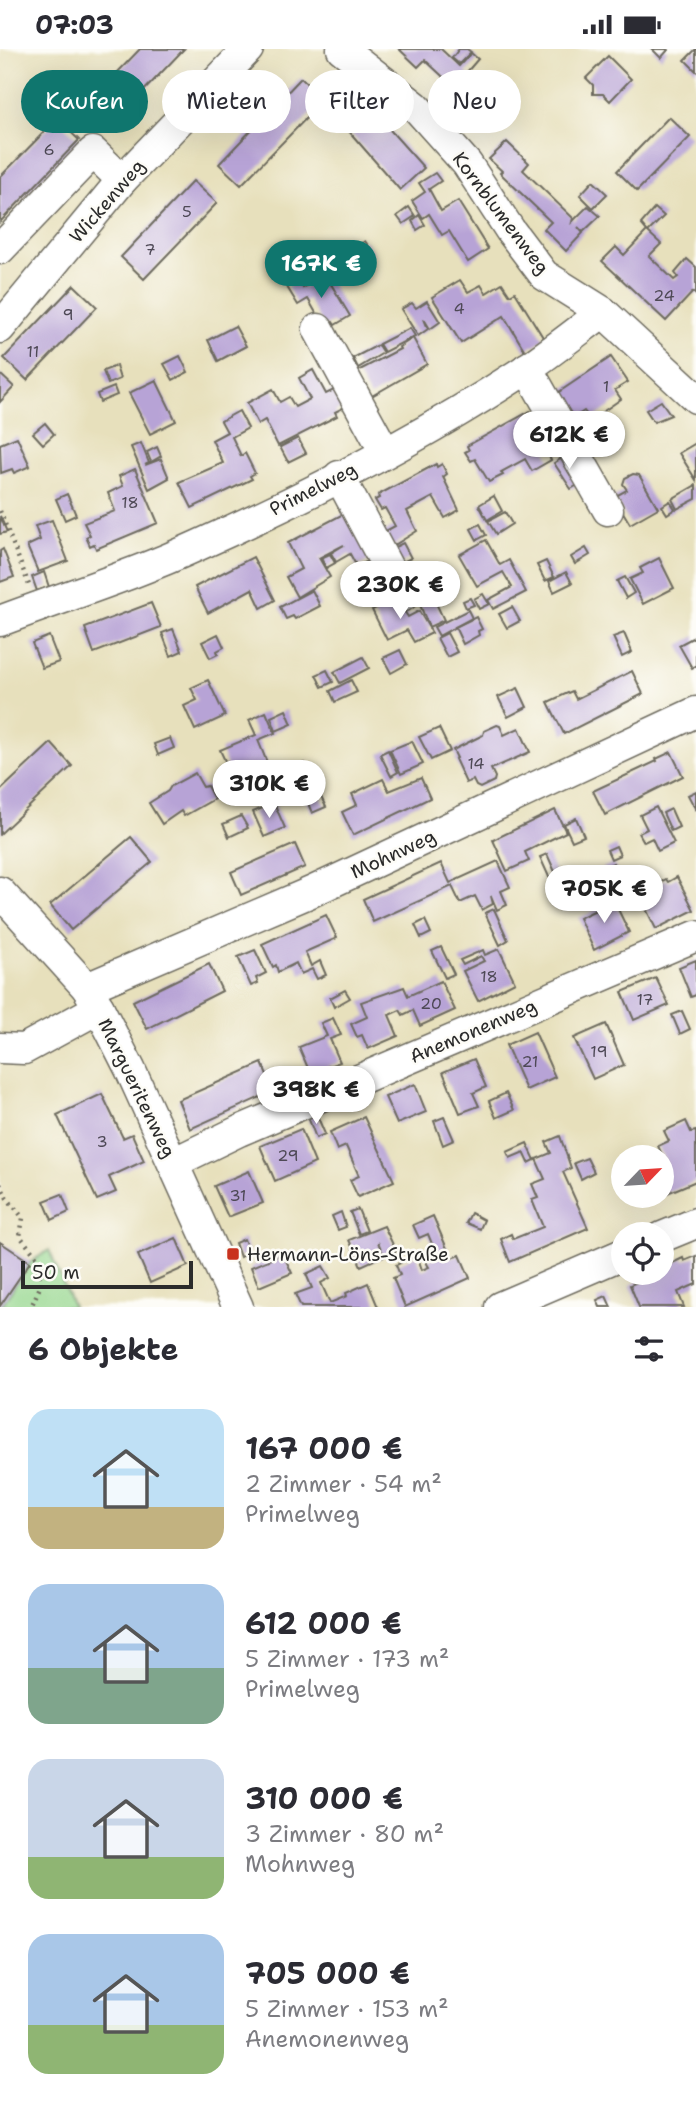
<!DOCTYPE html>
<html lang="de">
<head>
<meta charset="utf-8">
<style>
	:root { --surface:#fff; --page:#f7f7f7; --text:#2b2b33; --muted:#7c7c81; --accent:#0f766e }
	body { margin:0; font-family:"Shantell Sans",sans-serif; background:var(--page); color:var(--text); height:100vh; display:flex; flex-direction:column; font-size:26px; white-space:nowrap }
	* { box-sizing:border-box; margin:0 }
	p { font-size:23px; color:var(--muted) }
	.icon { flex:none; width:38px; height:38px; fill:none; stroke:currentColor; stroke-width:2; stroke-linecap:round; stroke-linejoin:round }
	.map { position:relative; height:1258px; overflow:hidden }
	.drawer { display:flex; flex-direction:column; background:var(--surface); flex:1 }
	.drawer>* { flex:none }
	.guide { position:absolute; left:21px; top:21px; width:654px; height:63px; display:flex; gap:14px }
	.needle { width:46px; rotate:65deg }
	.controls { position:absolute; left:611px; top:1096px; display:grid; gap:14px }
	.controls a { display:grid; place-items:center; width:63px; height:63px; border-radius:50%; background:var(--surface); box-shadow:0 7px 28px #0002; font-size:35px }
	.scale { position:absolute; left:21px; bottom:18px; width:172px; box-sizing:border-box; padding-left:7px; border:4px solid #2b2b2b; border-top:0; font-size:19px; line-height:24px; white-space:nowrap; color:#2b2b2b; -webkit-text-stroke:5px #fdfcf7; paint-order:stroke }
	.price { position:absolute; translate:-50% -60px; padding:0 16px; border-radius:24px; background:#fff; color:#222; font-size:23px; line-height:46px; filter:drop-shadow(0 2px 4px #0008) }
	.price::after { content:''; position:absolute; left:50%; top:42px; width:21px; height:16px; margin-left:-10px; background:inherit; clip-path:polygon(0 0,100% 0,50% 100%) }
	.price.current { background:var(--accent); color:#fff }
	ul { padding:0; list-style:none }
	li { display:flex; align-items:center; gap:21px; height:175px; padding:0 28px }
	li span { display:grid; place-items:center; flex:none; width:196px; height:140px; border-radius:21px; color:#555 }
	li>.icon { margin-inline-start:auto }
	span .icon { width:84px; height:84px; fill:#fffc; stroke-width:1 }
	li b { font-size:30px }
	h2 { display:flex; justify-content:space-between; align-items:center; height:84px; padding:0 28px; font-size:30px }
	.pill { padding:0 24px; border-radius:32px; background:var(--surface); box-shadow:0 7px 28px #0002; font-size:24px; line-height:63px }
	.pill.current { background:var(--accent); color:#fff }
	.status { display:flex; justify-content:space-between; align-items:center; height:49px; padding:0 35px; background:var(--surface); direction:ltr }
	.status svg { height:19px; fill:currentColor }
	.map>svg:first-child { display:block }
	.green { fill:#95d78e; stroke:#60815c; stroke-width:2 }
	.building { fill:#b7a3d6 }
	.lines { fill:none; stroke-linecap:round; stroke-linejoin:round }
	.minor-casing { stroke:#6d6a5e; stroke-width:33 }
	.path { stroke:#6d6a5e; stroke-width:4.5; stroke-dasharray:2 5; stroke-linecap:butt }
	.minor { stroke:#fff; stroke-width:30 }
	.poi-dot { fill:#c8321e; stroke:#fdfcf7; stroke-width:2.5 }
	.labels { text-anchor:middle; dominant-baseline:central; stroke-width:5; stroke-linejoin:round; paint-order:stroke }
	.number-label { font-size:16px; fill:#4e4956 }
	.street-label { font-size:19px; fill:#2b2b2b; stroke:#fdfcf7 }
	.poi-label { font-size:19px; fill:#2b2b2b; stroke:#fdfcf7; text-anchor:start }
</style>
</head>
<body>
<div class="status"><b>07:03</b><svg viewBox="0 0 49 12"><path d="M0 12V9h3v3zM5 12V6h3v6zM10 12V3h3v9zM15 12V0h3v12zM26 1h20v11H26zM47 4h2v5h-2z"/></svg></div>
<div class="map">
<svg width="696" height="1258" viewBox="0 0 696 1258">
	<rect width="100%" height="100%" fill="#fdfcf7"/>
	<filter id="ink" filterUnits="userSpaceOnUse"><feTurbulence type="fractalNoise" baseFrequency=".0143" numOctaves="2"/><feDisplacementMap in="SourceGraphic" scale="14" xChannelSelector="R" yChannelSelector="G"/><feConvolveMatrix kernelMatrix="1 2 1 2 8 2 1 2 1" color-interpolation-filters="sRGB"/></filter>
	<filter id="wash" filterUnits="userSpaceOnUse"><feTurbulence type="fractalNoise" baseFrequency=".00686" numOctaves="4" result="noise"/><feDisplacementMap in="SourceGraphic" scale="28" xChannelSelector="R" yChannelSelector="G"/><feGaussianBlur stdDeviation="1.57" result="paint"/><feColorMatrix in="noise" values="0 0 0 0 0 0 0 0 0 0 0 0 0 0 0 0 0 1.4 0 .05"/><feComposite in="paint" operator="in"/></filter>
	<g filter="url(#wash)">
		<rect width="100%" height="100%" fill="#e7e0bc"/>
		<path class="green" d="M49,1201L73,1258H5L2,1256L31,1213Z"/>
		<g id="blocks">
			<g class="building">
				<path d="M140,0H184L113,74L90,52Z"/>
				<path d="M399,0H441L459,17L471,4L478,10L466,24L490,46L488,48L500,60L483,78L461,57L467,50L425,11L418,18Z"/>
				<path d="M459,0H467L471,3L459,15L452,9Z"/>
				<path d="M652,0H666L668,1L661,9Z"/>
				<path d="M696,0V22L685,11Z"/>
				<path d="M608,7L631,30L610,52L603,45H593V36L586,29Z"/>
				<path d="M301,29L324,51L241,136L219,115Z"/>
				<path d="M343,42L367,69L374,63L424,119L400,141L327,57Z"/>
				<path d="M669,68L690,88L637,142L617,122Z"/>
				<path d="M57,70L79,91L0,173V128Z"/>
				<path d="M507,93L529,114L523,121L573,169L572,173L588,157L600,167L583,183L578,178L583,184L566,202L544,180L551,173L500,124L502,122L489,110Z"/>
				<path d="M435,124L441,132L429,140L441,162L458,152L488,200L468,213L449,182L442,186L429,165L423,169L412,152L425,143L419,134Z"/>
				<path d="M193,132L217,154L144,230L121,208Z"/>
				<path d="M593,132L607,145L593,159L580,146Z"/>
				<path d="M409,158L415,167L403,175L397,167Z"/>
				<path d="M655,159L664,167L648,183L661,195L649,207L674,231L678,228L675,224L687,210L696,218V246L693,243L666,272L602,212L616,198L624,206L647,182L641,175Z"/>
				<path d="M419,166L425,176L417,181L412,172Z"/>
				<path d="M365,192L373,204L363,211L355,198Z"/>
				<path d="M353,199L365,220L351,228L338,207Z"/>
				<path d="M325,225L350,267L335,276L333,273L324,278L308,250L298,256L287,238L298,231L303,239Z"/>
				<path d="M460,231L468,243L481,236L486,244L502,234L510,246L515,243L544,290L525,302L504,267L461,294L432,248Z"/>
				<path d="M74,236L97,258L27,331L4,309Z"/>
				<path d="M427,252L440,273L430,280L424,270L428,280L418,287L401,260L412,254L416,259Z"/>
				<path d="M235,277L246,297L218,312L208,291Z"/>
				<path d="M410,279L415,287L384,303L379,295Z"/>
				<path d="M413,289L427,315L370,348L356,323L400,300L399,298Z"/>
				<path d="M378,296L383,304L358,319L353,309Z"/>
				<path d="M180,307L188,323L173,331L164,315Z"/>
				<path d="M611,308L628,333L615,341L621,350L591,371L584,362L572,370L556,345Z"/>
				<path d="M116,317L120,330L108,335L103,322Z"/>
				<path d="M313,321L326,345L342,337L351,355L335,363L337,367L278,397L265,371L258,375L247,354L273,340L280,353L289,348L295,358L310,350L299,329Z"/>
				<path d="M0,325L14,338L0,353Z"/>
				<path d="M156,331L176,372L150,385L129,344Z"/>
				<path d="M114,338L117,346L100,353L97,345Z"/>
				<path d="M661,352L671,366L654,373L646,361Z"/>
				<path d="M239,362L248,379L232,388L241,407L245,404L255,424L250,427L252,430L192,459L179,433L223,414L212,391L227,383L221,372Z"/>
				<path d="M530,362L537,374L532,376L551,411L532,422L525,410L501,423L503,426L489,433L475,410L471,412L465,403L469,401L467,397Z"/>
				<path d="M45,374L54,385L43,395L33,384Z"/>
				<path d="M17,388L30,417L14,424L12,420L1,424L0,395Z"/>
				<path d="M298,389L306,404L288,413L280,398Z"/>
				<path d="M141,394L149,414L145,416L161,410L169,429L149,440L131,398Z"/>
				<path d="M696,394V431L679,404Z"/>
				<path d="M157,398L161,407L151,413L147,403Z"/>
				<path d="M569,405L584,432L571,440L554,414Z"/>
				<path d="M436,415L437,418L442,415L447,425L443,428L459,461L445,469L433,448L407,462L417,482L388,500L380,485L395,477L385,459L381,461L375,451L379,449L378,446Z"/>
				<path d="M135,420L158,474L96,500L94,495L90,497L86,488L90,486L84,474L115,462L108,444L123,437L119,427Z"/>
				<path d="M633,425L639,426L658,459L630,475L614,448L627,441L623,435L625,429Z"/>
				<path d="M696,436V450L677,460L672,450Z"/>
				<path d="M67,445L76,466L65,471L56,450Z"/>
				<path d="M494,447L502,462L487,471L479,456Z"/>
				<path d="M670,452L675,460L667,465L662,457Z"/>
				<path d="M347,463L377,507L357,518L350,505L336,513L331,504L344,496L319,509L330,528L297,548L286,528L301,520L288,494Z"/>
				<path d="M505,463L512,475L496,485L488,472Z"/>
				<path d="M0,467L7,483L0,485Z"/>
				<path d="M52,471L68,512L38,523L27,497L40,491L35,477Z"/>
				<path d="M480,475L486,486L477,491L471,480Z"/>
				<path d="M486,491L500,516L509,511L526,543L493,560L488,551L512,538L503,523L477,537L459,506Z"/>
				<path d="M403,494L411,509L395,517L387,502Z"/>
				<path d="M586,499L590,506L575,515L571,508Z"/>
				<path d="M3,500L14,528L0,533V502Z"/>
				<path d="M330,505L335,514L326,519L321,509Z"/>
				<path d="M253,508L275,551L261,559L252,540L208,564L195,538Z"/>
				<path d="M659,509L674,539L643,555L630,530L643,524L640,519Z"/>
				<path d="M546,512L554,528L545,532L537,516Z"/>
				<path d="M44,523L49,538L37,542L32,528Z"/>
				<path d="M566,523L572,534L554,543L549,532Z"/>
				<path d="M625,528L634,544L626,549L617,532Z"/>
				<path d="M312,541L320,557L295,570L293,567L286,570L280,558Z"/>
				<path d="M483,545L489,555L479,560L474,550Z"/>
				<path d="M396,549L408,568L419,562L432,584L414,593L407,581L387,591L372,561Z"/>
				<path d="M470,549L474,556L466,559L463,552Z"/>
				<path d="M434,550L444,571L429,578L420,556Z"/>
				<path d="M151,554L161,578L94,604L85,579Z"/>
				<path d="M512,558L520,572L507,579L499,565Z"/>
				<path d="M468,561L472,569L439,587L434,578Z"/>
				<path d="M476,568L482,580L478,582L479,586L463,595L455,578Z"/>
				<path d="M173,580L182,602L171,607L162,584Z"/>
				<path d="M447,584L457,603L447,608L437,589Z"/>
				<path d="M624,584L632,603L622,608L613,588Z"/>
				<path d="M218,585L224,598L217,602L218,605L210,609L202,593Z"/>
				<path d="M49,587L59,613L42,619L32,594Z"/>
				<path d="M696,587V617L692,619L679,596Z"/>
				<path d="M400,601L407,615L391,624L383,609Z"/>
				<path d="M363,608L369,619L340,634L334,623Z"/>
				<path d="M327,621L333,633L322,638L316,626Z"/>
				<path d="M632,622L643,645L564,685L548,653L572,642L576,650Z"/>
				<path d="M208,631L225,667L195,681L184,657L197,651L191,639Z"/>
				<path d="M351,631L357,643L335,653L330,642Z"/>
				<path d="M518,639L527,658L508,668L498,648Z"/>
				<path d="M286,661L292,675L276,682L271,668Z"/>
				<path d="M266,663L275,684L258,691L268,716L238,730L233,719L227,723L225,717L227,716L220,701L256,686L249,671Z"/>
				<path d="M497,676L500,677L504,686L519,679L530,703L491,720L495,728L494,732L480,739L476,737L473,731L466,734L455,710L457,709L453,701L483,686L484,682Z"/>
				<path d="M439,679L450,702L431,711L419,688Z"/>
				<path d="M170,689L174,699L158,706L154,695Z"/>
				<path d="M412,692L423,715L401,725L390,701Z"/>
				<path d="M51,694L72,717L0,785V742Z"/>
				<path d="M388,701L398,723L391,727L380,705Z"/>
				<path d="M671,703L683,727L605,766L593,742L657,712L656,710Z"/>
				<path d="M304,714L326,758L312,764L293,719Z"/>
				<path d="M195,724L203,738L207,737L214,750L184,767L181,762L162,775L149,754L168,742L171,737Z"/>
				<path d="M421,729L430,749L353,786L342,763L357,756L352,745L383,730L389,742Z"/>
				<path d="M696,742V761L688,746Z"/>
				<path d="M274,754L285,779L264,788L253,763Z"/>
				<path d="M656,758L674,794L658,802L652,789L644,793L639,784L647,780L640,766Z"/>
				<path d="M671,760L679,778L671,782L663,764Z"/>
				<path d="M555,761L566,783L525,803L529,812L507,822L493,791Z"/>
				<path d="M241,767L248,779L229,788L223,775Z"/>
				<path d="M576,769L584,787L572,792L564,775Z"/>
				<path d="M131,788L152,813L71,881L50,856Z"/>
				<path d="M295,795L305,818L241,846L231,823Z"/>
				<path d="M616,797L620,806L611,810L607,801Z"/>
				<path d="M547,805L556,825L549,828L540,808Z"/>
				<path d="M498,812L510,838L501,842L507,856L497,861L491,847L493,855L482,861L475,847L460,854L452,837L373,873L363,850L441,814L450,834Z"/>
				<path d="M613,814L628,845L618,850L603,819Z"/>
				<path d="M677,828L694,861L656,880L639,846L666,830L668,833Z"/>
				<path d="M581,837L586,848L572,855L567,843Z"/>
				<path d="M613,850L629,883L594,901L579,869L600,859L599,857Z"/>
				<path d="M494,860L508,891L500,896L485,864Z"/>
				<path d="M326,866L337,889L305,903L311,917L320,912L326,926L317,930L312,920L301,925L296,914L278,923L276,916L273,918L262,895Z"/>
				<path d="M425,871L431,884L421,889L415,876Z"/>
				<path d="M441,898L454,925L445,929L432,902Z"/>
				<path d="M499,900L515,933L478,952L463,922L484,912L481,907L463,916L460,911L483,901L485,906Z"/>
				<path d="M255,901L266,924L256,929L258,934L251,937L238,908Z"/>
				<path d="M696,911V946L691,948L679,918Z"/>
				<path d="M209,915L222,942L147,980L133,952Z"/>
				<path d="M656,929L669,956L634,971L622,943Z"/>
				<path d="M441,932L455,961L420,977L413,961L403,966L400,961L389,966L398,987L368,1000L362,986L357,988L351,975L367,968L361,953L404,938L408,947Z"/>
				<path d="M345,941L350,949L334,958L330,949Z"/>
				<path d="M682,962L690,980L680,985L672,966Z"/>
				<path d="M333,969L341,986L330,990L340,1013L310,1024L299,998L327,987L321,974Z"/>
				<path d="M606,975L624,1016L593,1030L574,989Z"/>
				<path d="M535,983L555,1028L526,1041L506,996Z"/>
				<path d="M474,1010L486,1038L473,1044L479,1057L460,1064L443,1023Z"/>
				<path d="M262,1014L274,1042L190,1080L178,1051Z"/>
				<path d="M415,1035L426,1063L397,1075L385,1048Z"/>
				<path d="M506,1044L514,1061L496,1069L489,1052Z"/>
				<path d="M102,1045L123,1089L132,1085L144,1112L109,1128L116,1143L97,1151L57,1066Z"/>
				<path d="M316,1064L325,1085L316,1089L308,1068Z"/>
				<path d="M364,1068L394,1132L358,1148L350,1131L359,1127L346,1097L337,1101L330,1083Z"/>
				<path d="M444,1068L454,1091L443,1096L434,1072Z"/>
				<path d="M686,1072L691,1083L696,1082V1132L639,1156L635,1146H662V1119L667,1116L658,1097L669,1092L664,1082Z"/>
				<path d="M301,1080L315,1114L275,1132L260,1097Z"/>
				<path d="M560,1087L571,1119L563,1123L588,1179L510,1213L501,1190L511,1185L513,1190L543,1178L532,1151L538,1149L532,1135L545,1130L536,1110L551,1104L546,1093Z"/>
				<path d="M527,1094L535,1111L529,1114L524,1103L510,1109L507,1103Z"/>
				<path d="M587,1109L594,1123L581,1130L574,1114Z"/>
				<path d="M249,1122L263,1154L228,1168L214,1137Z"/>
				<path d="M62,1145L69,1163L52,1171L44,1152Z"/>
				<path d="M358,1160L367,1182L359,1185L350,1163Z"/>
				<path d="M341,1163L346,1178L338,1181L332,1167Z"/>
				<path d="M471,1164L484,1171L480,1180L466,1174Z"/>
				<path d="M433,1167L451,1209L460,1206L470,1229L405,1258L393,1229L400,1226L396,1216L417,1206L422,1221L429,1218L426,1213L437,1207L428,1185L419,1189L413,1176Z"/>
				<path d="M384,1177L396,1202L384,1207L378,1193L383,1207L361,1217L349,1191Z"/>
				<path d="M176,1189L188,1217L150,1234L138,1206Z"/>
				<path d="M244,1190L249,1203L240,1208L235,1194Z"/>
				<path d="M0,1193L30,1213L0,1257Z"/>
				<path d="M283,1205L292,1224L259,1238L251,1218Z"/>
				<path d="M696,1207V1235L678,1243L684,1258H639L630,1236L649,1228L648,1224L662,1223V1219L683,1209L684,1212Z"/>
				<path d="M323,1217L330,1229L321,1234L330,1254L347,1247L346,1244L368,1234L378,1258H301L295,1245L312,1239L306,1225Z"/>
				<path d="M606,1247L611,1258H600L597,1251Z"/>
			</g>
		</g>
	</g>
	<g filter="url(#ink)">
		<use href="#blocks" fill-opacity="0" stroke="#6d6a5e" stroke-width="2"/>
		<g class="lines">
			<g class="minor-casing">
				<g id="minor">
					<path d="M342,0L415,57L467,115L510,181L544,226L603,263L696,349"/>
					<path d="M0,200L93,103L122,131"/>
					<path d="M0,279L122,131L248,0"/>
					<path d="M318,280L385,403"/>
					<path d="M527,319L608,461"/>
					<path d="M339,427L403,547"/>
					<path d="M0,572C66,547 134,526 199,496C308,447 417,391 517,326C547,307 575,284 603,263"/>
					<path d="M0,843L87,939L99,959L130,1020L238,1258"/>
					<path d="M87,939L311,843L696,663"/>
					<path d="M0,999L24,1000L99,959"/>
					<path d="M173,1114L239,1082L696,887"/>
					<path d="M662,1188L696,1174"/>
					<path d="M500,1258L623,1205"/>
				</g>
			</g>
			<g class="path">
				<path d="M0,462L29,536"/>
				<path d="M0,1135L7,1149L23,1169L20,1187L39,1211L40,1238L31,1258"/>
			</g>
			<use href="#minor" class="minor"/>
		</g>
	</g>
	<rect class="poi-dot" x="226" y="1198" width="14" height="14" rx="3.5"/>
	<g class="labels">
		<g class="number-label">
			<text x="49" y="100">6</text>
			<text x="187" y="162">5</text>
			<text x="150" y="200">7</text>
			<text x="664" y="246">24</text>
			<text x="459" y="259">4</text>
			<text x="68" y="265">9</text>
			<text x="33" y="302">11</text>
			<text x="606" y="337">1</text>
			<text x="130" y="453">18</text>
			<text x="476" y="714">14</text>
			<text x="489" y="927">18</text>
			<text x="645" y="950">17</text>
			<text x="431" y="954">20</text>
			<text x="599" y="1002">19</text>
			<text x="530" y="1012">21</text>
			<text x="102" y="1092">3</text>
			<text x="288" y="1106">29</text>
			<text x="238" y="1146">31</text>
		</g>
		<g class="street-label">
			<text transform="translate(107 152) rotate(-49)">Wickenweg</text>
			<text transform="translate(501 164) rotate(53)">Kornblumenweg</text>
			<text transform="translate(313 440) rotate(-27)">Primelweg</text>
			<text transform="translate(393 805) rotate(-25)">Mohnweg</text>
			<text transform="translate(473 982) rotate(-23)">Anemonenweg</text>
			<text transform="translate(137 1039) rotate(64)">Margueritenweg</text>
		</g>
		<g class="poi-label">
			<text x="247" y="1205">Hermann-Löns-Straße</text>
		</g>
	</g>
</svg>
<div class="controls">
<a><svg class="needle" viewBox="-14 -14 28 28"><path d="M0-13l5 13h-10z" fill="#e53935"/><path d="M0 13l5-13h-10z" fill="#7c7c81"/></svg></a>
<a><svg class="icon" aria-label="locate" viewBox="0 0 24 24"><circle cx="12" cy="12" r="6"/><path d="M12 2v4M12 18v4M2 12h4M18 12h4"/></svg></a>
</div>
<div class="scale">50 m</div>
<b class="price current" style="left:321px;top:251px">167K €</b>
<b class="price" style="left:569px;top:422px">612K €</b>
<b class="price" style="left:400px;top:572px">230K €</b>
<b class="price" style="left:269px;top:771px">310K €</b>
<b class="price" style="left:604px;top:876px">705K €</b>
<b class="price" style="left:316px;top:1077px">398K €</b>
<div class="guide">
<a class="pill current">Kaufen</a>
<a class="pill">Mieten</a>
<a class="pill">Filter</a>
<a class="pill">Neu</a>
</div>
</div>
<section class="drawer">
<h2>6 Objekte<svg class="icon" aria-label="filters" viewBox="0 0 24 24"><path d="M4 7h16M4 17h16"/><circle cx="9" cy="7" r="2"/><circle cx="15" cy="17" r="2"/></svg></h2>
<ul>
<li><span style="background:linear-gradient(#bfe0f5 70%,#c2b280 0)"><svg class="icon" aria-label="home" viewBox="0 0 24 24"><path d="M3 11l9-7 9 7M6 9v11h12V9"/></svg></span><div><b>167 000 €</b><p>2 Zimmer · 54 m²</p><p>Primelweg</p></div></li>
<li><span style="background:linear-gradient(#a9c7e8 60%,#7fa58c 0)"><svg class="icon" aria-label="home" viewBox="0 0 24 24"><path d="M3 11l9-7 9 7M6 9v11h12V9"/></svg></span><div><b>612 000 €</b><p>5 Zimmer · 173 m²</p><p>Primelweg</p></div></li>
<li><span style="background:linear-gradient(#c9d6e8 70%,#8fb573 0)"><svg class="icon" aria-label="home" viewBox="0 0 24 24"><path d="M3 11l9-7 9 7M6 9v11h12V9"/></svg></span><div><b>310 000 €</b><p>3 Zimmer · 80 m²</p><p>Mohnweg</p></div></li>
<li><span style="background:linear-gradient(#a9c7e8 65%,#8fb573 0)"><svg class="icon" aria-label="home" viewBox="0 0 24 24"><path d="M3 11l9-7 9 7M6 9v11h12V9"/></svg></span><div><b>705 000 €</b><p>5 Zimmer · 153 m²</p><p>Anemonenweg</p></div></li>
</ul>
</section>
</body>
</html>
